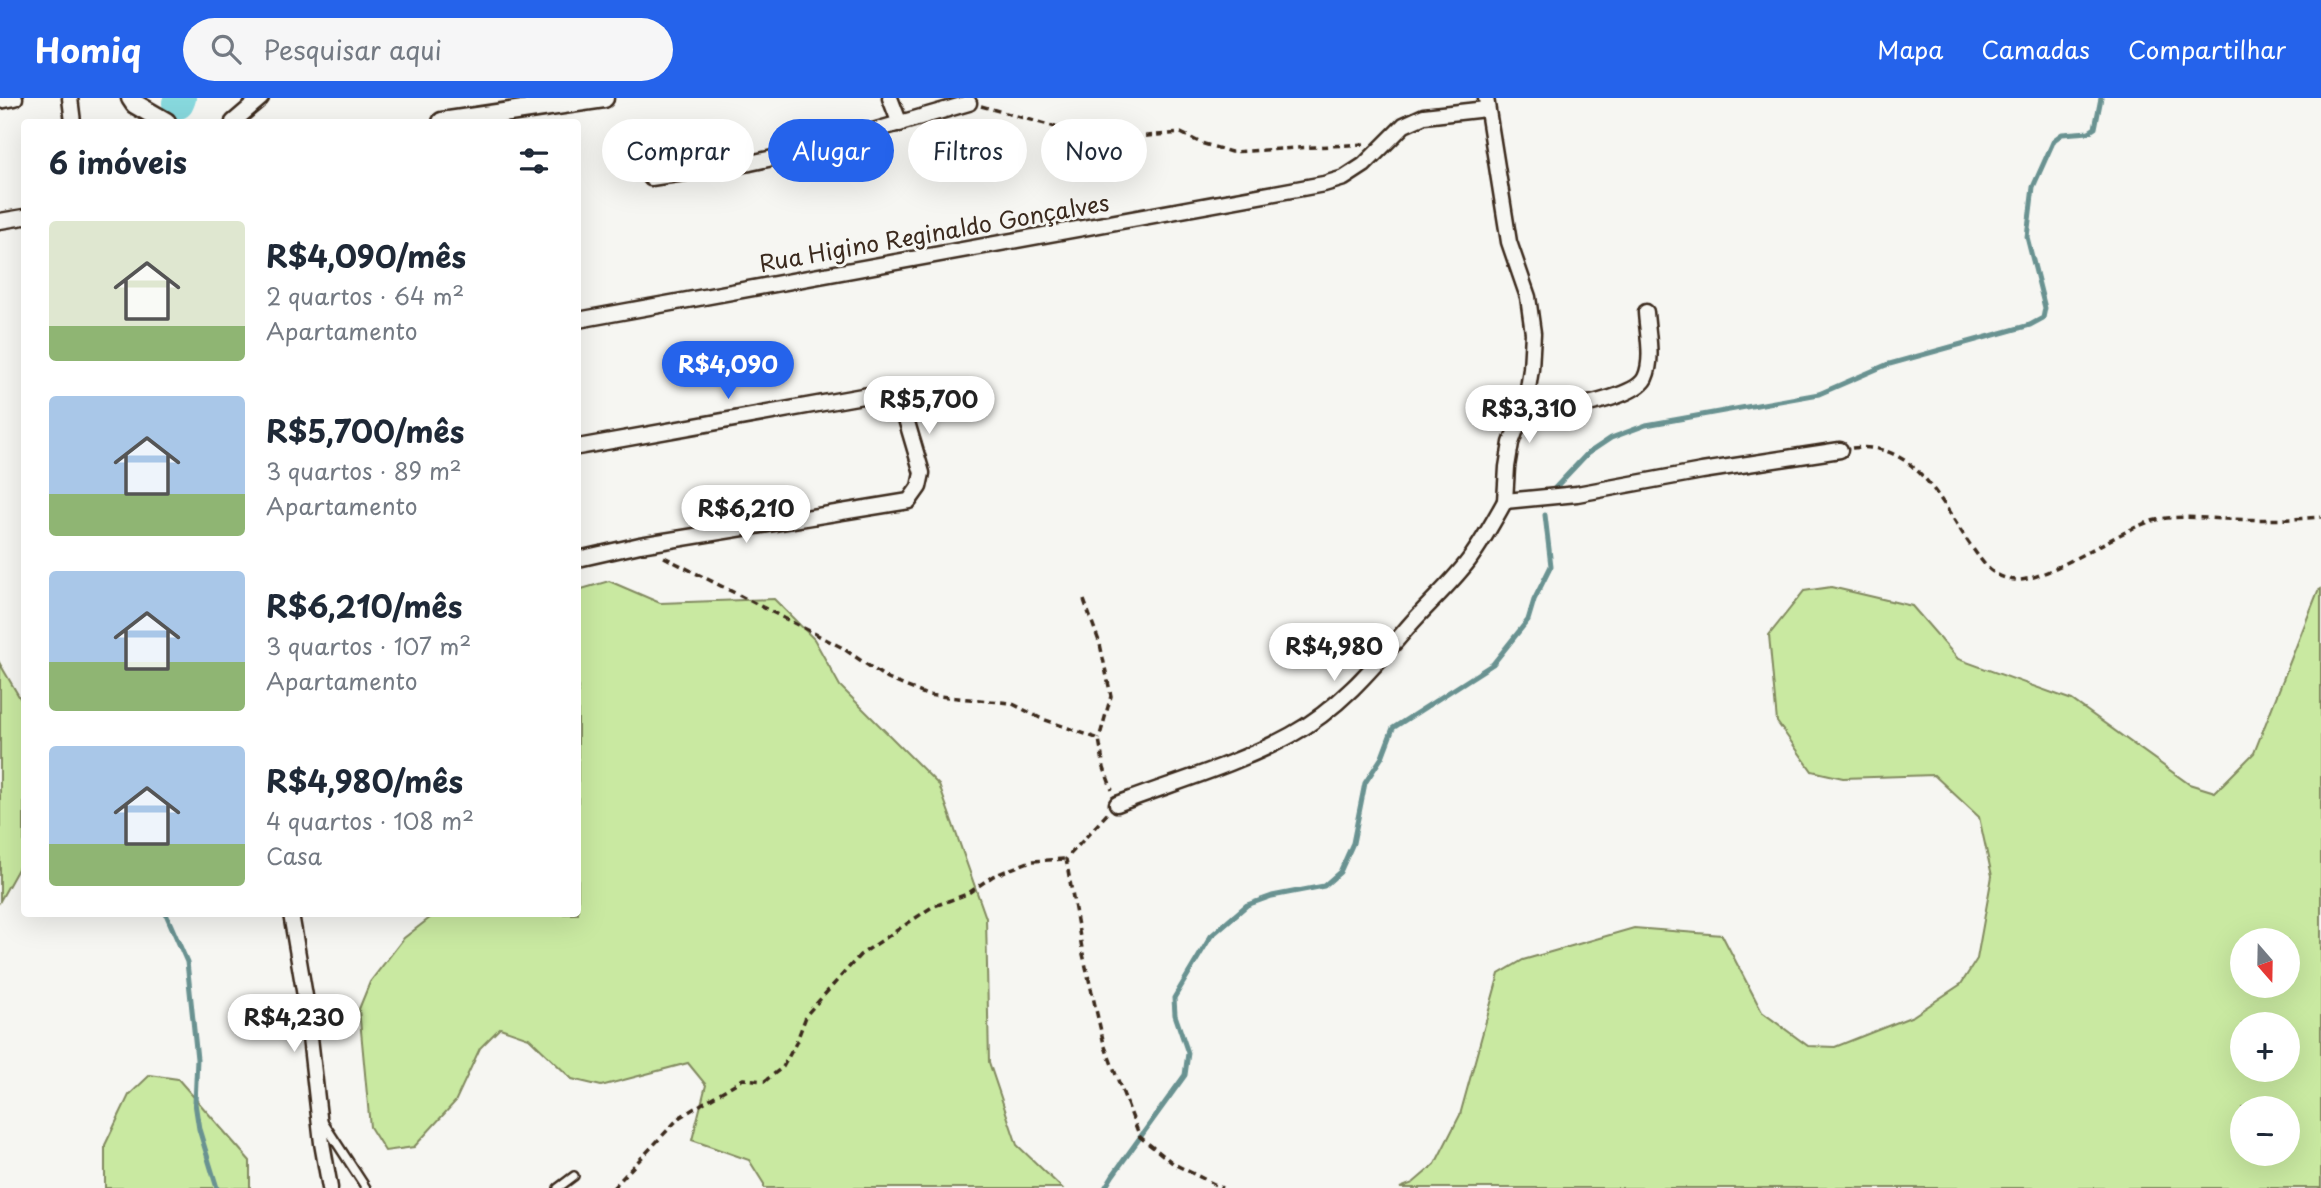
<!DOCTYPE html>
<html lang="pt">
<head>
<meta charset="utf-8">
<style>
	:root { --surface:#fff; --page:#f6f6f7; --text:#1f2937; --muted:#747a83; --accent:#2563eb }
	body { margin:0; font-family:"Playpen Sans",sans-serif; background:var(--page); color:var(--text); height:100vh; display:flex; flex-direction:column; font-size:26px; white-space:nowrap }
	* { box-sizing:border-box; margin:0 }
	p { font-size:23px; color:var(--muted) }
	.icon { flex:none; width:38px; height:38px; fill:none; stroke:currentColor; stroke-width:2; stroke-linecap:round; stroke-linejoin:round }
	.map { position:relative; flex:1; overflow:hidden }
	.drawer { position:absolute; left:21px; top:21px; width:560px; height:798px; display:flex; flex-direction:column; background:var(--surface); border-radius:7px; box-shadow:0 7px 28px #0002 }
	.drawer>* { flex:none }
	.top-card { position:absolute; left:602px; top:21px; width:665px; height:63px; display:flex; gap:14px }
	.needle { width:46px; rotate:160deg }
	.fabs { position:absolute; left:2230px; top:830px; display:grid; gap:14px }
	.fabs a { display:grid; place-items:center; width:70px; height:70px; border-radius:50%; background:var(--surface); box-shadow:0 7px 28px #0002; font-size:35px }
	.price { position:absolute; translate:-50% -60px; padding:0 16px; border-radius:24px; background:#fff; color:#222; font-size:23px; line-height:46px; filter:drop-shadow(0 2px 4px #0008) }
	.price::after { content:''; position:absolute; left:50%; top:42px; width:21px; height:16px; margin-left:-10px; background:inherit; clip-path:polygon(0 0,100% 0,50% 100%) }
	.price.on { background:var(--accent); color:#fff }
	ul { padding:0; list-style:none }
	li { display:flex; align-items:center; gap:21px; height:175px; padding:0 28px }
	li span { display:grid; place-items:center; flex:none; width:196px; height:140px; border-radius:7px; color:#555 }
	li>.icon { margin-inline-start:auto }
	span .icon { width:84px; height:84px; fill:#fffc; stroke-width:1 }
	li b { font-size:30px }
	h2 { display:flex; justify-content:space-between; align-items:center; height:84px; padding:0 28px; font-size:30px }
	.chip { padding:0 24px; border-radius:32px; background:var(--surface); box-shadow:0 7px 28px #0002; font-size:24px; line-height:63px }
	.chip.on { background:var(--accent); color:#fff }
	header { display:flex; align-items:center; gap:42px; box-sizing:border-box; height:98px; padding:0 35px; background:var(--accent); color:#fff }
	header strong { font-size:33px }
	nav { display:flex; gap:38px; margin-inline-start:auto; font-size:24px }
	.search { width:490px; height:63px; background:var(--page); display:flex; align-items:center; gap:18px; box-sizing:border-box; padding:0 24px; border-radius:38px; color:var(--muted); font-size:26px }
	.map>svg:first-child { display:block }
	.green { fill:#c9e9a1; stroke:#828a60; stroke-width:2; fill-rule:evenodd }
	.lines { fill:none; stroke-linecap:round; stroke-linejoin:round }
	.stream { stroke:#699291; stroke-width:5 }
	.river { stroke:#87d8dd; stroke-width:32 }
	.service-casing { stroke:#3b2a1e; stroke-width:12 }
	.minor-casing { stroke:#3b2a1e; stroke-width:19 }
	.tertiary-casing { stroke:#3b2a1e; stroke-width:23 }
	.path { stroke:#3b2a1e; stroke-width:3.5; stroke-dasharray:7 5; stroke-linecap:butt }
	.service { stroke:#f6f6f2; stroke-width:7 }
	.minor { stroke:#f6f6f2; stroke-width:14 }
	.tertiary { stroke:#f6f6f2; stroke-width:18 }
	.labels { text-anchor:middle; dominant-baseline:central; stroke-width:6; stroke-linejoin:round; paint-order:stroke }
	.street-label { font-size:23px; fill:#3b2a1e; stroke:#f6f6f2 }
</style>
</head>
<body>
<header>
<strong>Homiq</strong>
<div class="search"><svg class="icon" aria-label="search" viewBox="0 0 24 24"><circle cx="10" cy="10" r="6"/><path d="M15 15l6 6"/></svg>Pesquisar aqui</div>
<nav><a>Mapa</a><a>Camadas</a><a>Compartilhar</a></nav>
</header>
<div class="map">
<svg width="2321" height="1090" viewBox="0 0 2321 1090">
	<rect width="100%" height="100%" fill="#f6f6f2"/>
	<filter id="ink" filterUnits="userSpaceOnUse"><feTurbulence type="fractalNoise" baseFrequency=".0143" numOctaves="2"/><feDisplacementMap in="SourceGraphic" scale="14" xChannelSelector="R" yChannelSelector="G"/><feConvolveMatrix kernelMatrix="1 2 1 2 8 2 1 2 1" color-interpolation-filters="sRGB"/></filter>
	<g filter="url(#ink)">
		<g class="green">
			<path d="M609,483L660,505L774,501L814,541L840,588L939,687L986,820L989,964L1017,1047L1062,1090H764V1086L749,1062L692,1042L706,987L688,965L601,988L572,981L529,940L500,930L480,950L455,1004L414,1049L385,1053L370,1029L359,911L370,884L404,840L435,816H578V492Z"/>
			<path d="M1831,489L1912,508L1958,561L2072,602L2189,686L2215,694L2254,655L2318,493L2321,491V1090H1400L1413,1085L1435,1066L1460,1017L1499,876L1523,862L1634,830L1722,837L1762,914L1808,948L1835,949L1913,918L1961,886L1977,861L1992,778L1979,719L1934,677L1843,680L1812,673L1777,624L1769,537L1804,493ZM2242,842H2287V887H2242ZM2242,926H2287V971H2242ZM2242,1010H2287V1055H2242Z"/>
			<path d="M0,566L24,607V760L0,803Z"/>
			<path d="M150,977L178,981L250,1063V1090H105V1047L129,997Z"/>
		</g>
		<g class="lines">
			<g class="stream">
				<path d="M1554,391L1587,356L1611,340L1646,327L1819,296L1886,267L2030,227L2043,220L2045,210L2027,139L2033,89L2054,42L2062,36L2089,34L2095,30L2101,0"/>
				<path d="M166,816L187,864L197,961L195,1005L199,1031L217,1090"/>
				<path d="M1105,1090L1113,1077L1185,977L1188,955L1175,917L1174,900L1211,838L1247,807L1272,798L1324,788L1340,774L1353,745L1365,685L1382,659L1393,630L1493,566L1528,522L1534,502L1551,468L1545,417"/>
			</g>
			<path class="river" d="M178,5L180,0"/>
			<g class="service-casing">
				<g id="service">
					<path d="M323,1024L366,1090"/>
					<path d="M558,1090L574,1078"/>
				</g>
			</g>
			<g class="minor-casing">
				<g id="minor">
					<path d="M70,0L73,24"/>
					<path d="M890,0L900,26"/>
					<path d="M1486,0L1509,144L1528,199L1533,235L1531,271L1526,304L1511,345L1507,369L1505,403L1577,396L1702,373L1840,352"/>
					<path d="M0,3L15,0"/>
					<path d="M233,24L261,0"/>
					<path d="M651,80L750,65L800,54L969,5"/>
					<path d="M0,123L24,119"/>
					<path d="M578,222L1324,86L1344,80L1364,67L1404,27L1424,18L1486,11"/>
					<path d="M1526,304C1541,307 1555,310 1570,309C1588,307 1637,296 1645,280C1654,261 1647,234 1646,214"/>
					<path d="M578,349L885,294L894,295L901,304L922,375L919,389L909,403L640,447L578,461"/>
					<path d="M1117,706C1175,684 1236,667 1291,637C1339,611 1373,570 1408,529C1428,506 1451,486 1469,462C1483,443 1494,423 1505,403"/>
					<path d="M291,816L306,904L322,1045L330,1090"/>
				</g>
			</g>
			<g class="tertiary-casing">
				<g id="tertiary">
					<path d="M131,0L135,6L166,24"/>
					<path d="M442,24L604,0"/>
				</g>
			</g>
			<g class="path">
				<path d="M981,8L1059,30L1124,40L1181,35L1201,45L1231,54L1364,46"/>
				<path d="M1852,350C1916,343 1940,403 1971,448C1984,466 1991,479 2015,482C2039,486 2116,435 2146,425C2169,416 2200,420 2225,421C2258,422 2289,422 2321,419"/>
				<path d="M664,459L841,549L888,581L927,597L1011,605L1040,620L1099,641L1104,670L1112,692"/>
				<path d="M1084,502L1100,546L1111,598L1099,641"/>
				<path d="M1107,716L1066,761L1083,856L1104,946L1140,1039L1174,1066L1222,1090"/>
				<path d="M613,1090L680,1019L743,981L765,983L783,969L796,945L807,916L860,857L932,809L967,796L993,778L1031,763L1066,761"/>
			</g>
			<use href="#service" class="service"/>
			<use href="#minor" class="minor"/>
			<use href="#tertiary" class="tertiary"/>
		</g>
	</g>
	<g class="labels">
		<g class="street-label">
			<text transform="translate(934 134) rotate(-10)">Rua Higino Reginaldo Gonçalves</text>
		</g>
	</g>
</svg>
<div class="fabs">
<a><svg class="needle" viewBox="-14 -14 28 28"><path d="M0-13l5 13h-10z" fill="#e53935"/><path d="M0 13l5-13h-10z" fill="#747a83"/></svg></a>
<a>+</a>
<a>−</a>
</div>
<b class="price on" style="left:728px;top:303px">R$4,090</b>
<b class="price" style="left:929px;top:338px">R$5,700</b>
<b class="price" style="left:1529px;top:347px">R$3,310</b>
<b class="price" style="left:746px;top:447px">R$6,210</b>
<b class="price" style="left:1334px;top:585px">R$4,980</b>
<b class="price" style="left:294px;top:956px">R$4,230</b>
<div class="top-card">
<a class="chip">Comprar</a>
<a class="chip on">Alugar</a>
<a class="chip">Filtros</a>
<a class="chip">Novo</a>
</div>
<section class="drawer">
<h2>6 imóveis<svg class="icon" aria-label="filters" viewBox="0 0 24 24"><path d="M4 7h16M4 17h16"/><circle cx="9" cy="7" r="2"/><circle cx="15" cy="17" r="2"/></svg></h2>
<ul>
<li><span style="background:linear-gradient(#dfe7d0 75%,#8fb573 0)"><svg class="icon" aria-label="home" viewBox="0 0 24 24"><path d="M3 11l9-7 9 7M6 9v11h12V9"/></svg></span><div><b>R$4,090/mês</b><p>2 quartos · 64 m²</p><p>Apartamento</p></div></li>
<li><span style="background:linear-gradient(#a9c7e8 70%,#8fb573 0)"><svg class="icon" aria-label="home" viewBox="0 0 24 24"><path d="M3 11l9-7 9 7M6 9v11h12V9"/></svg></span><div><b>R$5,700/mês</b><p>3 quartos · 89 m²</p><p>Apartamento</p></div></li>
<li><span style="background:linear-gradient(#a9c7e8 65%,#8fb573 0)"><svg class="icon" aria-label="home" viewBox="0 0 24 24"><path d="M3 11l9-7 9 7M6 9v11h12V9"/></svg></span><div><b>R$6,210/mês</b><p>3 quartos · 107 m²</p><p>Apartamento</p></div></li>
<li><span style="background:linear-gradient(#a9c7e8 70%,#8fb573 0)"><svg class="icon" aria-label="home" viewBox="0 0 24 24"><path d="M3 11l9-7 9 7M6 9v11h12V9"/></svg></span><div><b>R$4,980/mês</b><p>4 quartos · 108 m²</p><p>Casa</p></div></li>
</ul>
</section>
</div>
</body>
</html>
